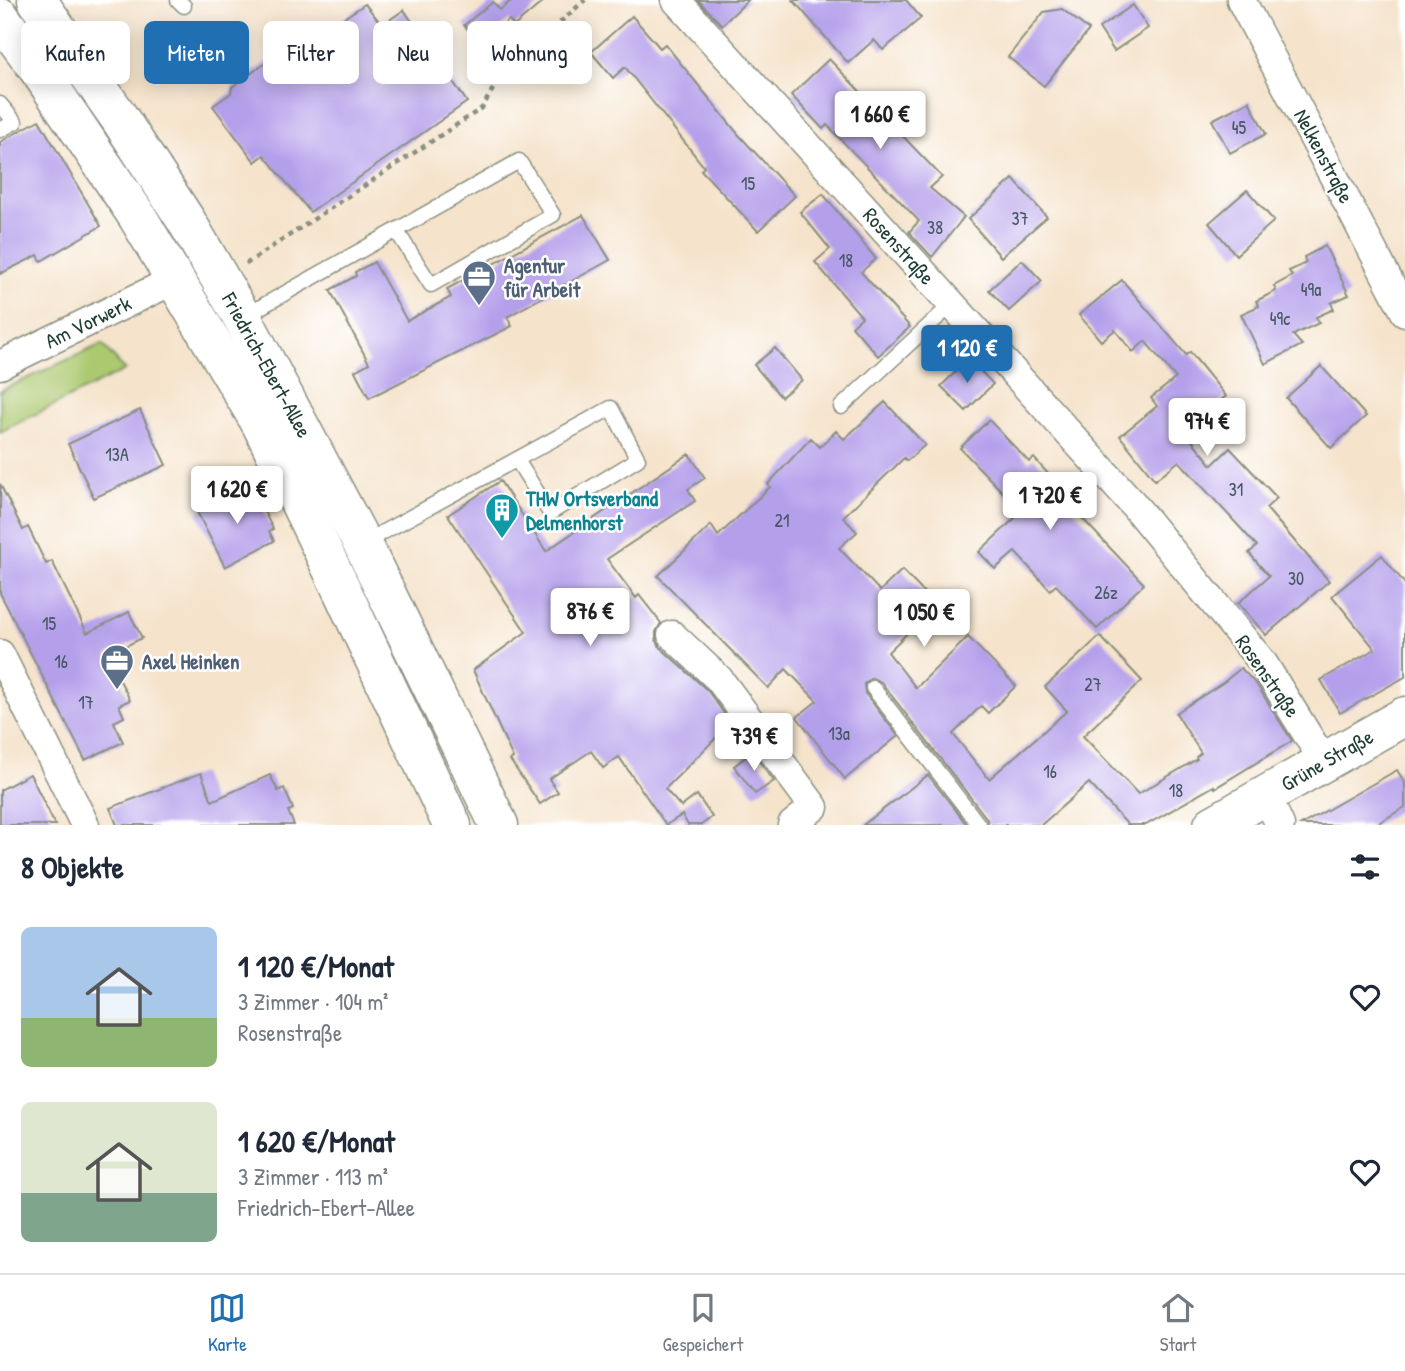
<!DOCTYPE html>
<html lang="de">
<head>
<meta charset="utf-8">
<style>
	:root { --surface:#fff; --page:#f2f2f3; --text:#1f2937; --muted:#747a83; --line:#e0e1e3; --accent:#1f6fb2 }
	body { margin:0; font-family:"Patrick Hand",sans-serif; background:var(--page); color:var(--text); height:100vh; display:flex; flex-direction:column; font-size:26px; white-space:nowrap }
	* { box-sizing:border-box; margin:0 }
	p { font-size:23px; color:var(--muted) }
	.icon { flex:none; width:38px; height:38px; fill:none; stroke:currentColor; stroke-width:2; stroke-linecap:round; stroke-linejoin:round }
	.map { position:relative; height:825px; overflow:hidden }
	.drawer { display:flex; flex-direction:column; background:var(--surface); flex:1 }
	.drawer>* { flex:none }
	.top-card { position:absolute; left:21px; top:21px; width:700px; height:63px; display:flex; gap:14px }
	.price { position:absolute; translate:-50% -60px; padding:0 16px; border-radius:7px; background:#fff; color:#222; font-size:23px; line-height:46px; filter:drop-shadow(0 2px 4px #0008) }
	.price::after { content:''; position:absolute; left:50%; top:42px; width:21px; height:16px; margin-left:-10px; background:inherit; clip-path:polygon(0 0,100% 0,50% 100%) }
	.price.active { background:var(--accent); color:#fff }
	ul { padding:0; list-style:none }
	li { display:flex; align-items:center; gap:21px; height:175px; padding:0 21px }
	li span { display:grid; place-items:center; flex:none; width:196px; height:140px; border-radius:10px; color:#555 }
	li>.icon { margin-inline-start:auto }
	span .icon { width:84px; height:84px; fill:#fffc; stroke-width:1 }
	li b { font-size:30px }
	h2 { display:flex; justify-content:space-between; align-items:center; height:84px; padding:0 21px; font-size:30px }
	.pill { padding:0 24px; border-radius:10px; background:var(--surface); box-shadow:0 4px 18px #0003; font-size:24px; line-height:63px }
	.pill.active { background:var(--accent); color:#fff }
	.dock { display:flex; justify-content:space-around; align-items:center; height:98px; border-top:2px solid var(--line); background:var(--surface); font-size:19px; color:var(--muted) }
	.dock a { display:grid; justify-items:center; gap:4px }
	.dock .active { color:var(--accent) }
	.map>svg:first-child { display:block }
	.green { fill:#acc970; stroke:#668352; stroke-width:2 }
	.building { fill:#b49feb }
	.lines { fill:none; stroke-linecap:round; stroke-linejoin:round }
	.service-casing { stroke:#8a9080; stroke-width:17 }
	.minor-casing { stroke:#8a9080; stroke-width:31 }
	.secondary-casing { stroke:#8a9080; stroke-width:41 }
	.path { stroke:#8a9080; stroke-width:4.5; stroke-dasharray:5 5; stroke-linecap:butt }
	.service { stroke:#fff; stroke-width:14 }
	.minor { stroke:#fff; stroke-width:28 }
	.secondary { stroke:#fff; stroke-width:38 }
	.labels { text-anchor:middle; dominant-baseline:central; stroke-width:5; stroke-linejoin:round; paint-order:stroke }
	.number-label { font-size:18px; fill:#445662 }
	.street-label { font-size:21px; fill:#1f3d34; stroke:#fff }
	.service-label { font-size:21px; font-weight:bold; fill:#4e5e75; stroke:#fff; text-anchor:start }
	.culture-label { font-size:21px; font-weight:bold; fill:#0d838f; stroke:#fff; text-anchor:start }
</style>
</head>
<body>
<div class="map">
<svg width="1405" height="825" viewBox="0 0 1405 825">
	<rect width="100%" height="100%" fill="#fff"/>
	<filter id="ink" filterUnits="userSpaceOnUse"><feTurbulence type="fractalNoise" baseFrequency=".0143" numOctaves="2"/><feDisplacementMap in="SourceGraphic" scale="14" xChannelSelector="R" yChannelSelector="G"/><feConvolveMatrix kernelMatrix="1 2 1 2 8 2 1 2 1" color-interpolation-filters="sRGB"/></filter>
	<filter id="wash" filterUnits="userSpaceOnUse"><feTurbulence type="fractalNoise" baseFrequency=".00686" numOctaves="4" result="noise"/><feDisplacementMap in="SourceGraphic" scale="28" xChannelSelector="R" yChannelSelector="G"/><feGaussianBlur stdDeviation="1.57" result="paint"/><feColorMatrix in="noise" values="0 0 0 0 0 0 0 0 0 0 0 0 0 0 0 0 0 1.4 0 .05"/><feComposite in="paint" operator="in"/></filter>
	<g filter="url(#wash)">
		<rect width="100%" height="100%" fill="#f5e3cb"/>
		<path class="green" d="M102,344L125,370L0,432V391Z"/>
		<g id="blocks">
			<g class="building">
				<path d="M512,0H545L514,26L509,20L481,44L464,25L493,2L500,10Z"/>
				<path d="M698,0H748L722,25Z"/>
				<path d="M793,0H906L921,18L883,50L874,40L848,63Z"/>
				<path d="M365,4L382,25L404,10L467,102L310,212L264,155L255,162L213,106L231,93L232,87L324,21L336,23Z"/>
				<path d="M1133,5L1148,28L1114,51L1099,28Z"/>
				<path d="M1062,9L1089,30L1044,86L1008,57L1044,12Z"/>
				<path d="M632,16L660,48L665,44L738,134L795,196L758,231L701,170L704,167L625,67L613,78L591,52Z"/>
				<path d="M829,59L942,177L930,188L964,217L932,257L909,232L919,221L827,125L823,129L791,95Z"/>
				<path d="M1249,101L1266,134L1230,153L1212,120Z"/>
				<path d="M39,120L101,226L41,261L38,255L0,274V142Z"/>
				<path d="M1013,179L1047,217L1001,257L968,219Z"/>
				<path d="M1247,190L1274,221L1236,255L1209,223Z"/>
				<path d="M823,194L876,259L861,272L910,327L878,356L852,326L862,317L815,262L830,249L800,212Z"/>
				<path d="M583,215L610,260L507,317L512,326L369,398L355,371L369,363L330,290L356,276L355,272L374,262L407,321L451,297L447,289Z"/>
				<path d="M1325,246L1349,295L1331,303L1334,309L1316,317L1319,323L1293,335L1302,345L1265,364L1241,314L1259,306L1256,301L1276,291L1274,286L1292,276L1289,271L1306,263L1304,257Z"/>
				<path d="M1022,260L1042,281L1009,311L989,290Z"/>
				<path d="M1122,280L1186,355L1190,352L1226,396L1184,431L1212,465L1230,448L1277,498L1266,508L1329,581L1266,635L1238,603L1269,576L1249,553L1257,546L1179,461L1155,480L1120,436L1157,406L1151,398L1176,378L1145,341L1133,352L1115,330L1101,341L1079,315Z"/>
				<path d="M775,348L802,380L781,397L754,365Z"/>
				<path d="M969,359L993,384L966,411L941,386Z"/>
				<path d="M1321,366L1366,416L1331,448L1286,398Z"/>
				<path d="M885,402L925,445L907,461L904,458L843,517L857,532L839,548L880,591L902,570L936,605L888,652L916,688L968,637L1016,686L988,713L981,706L953,734L989,779L1067,711L1045,687L1100,636L1142,681L1083,736L1138,794L1197,759L1196,757L1201,753L1176,713L1224,682L1241,668L1257,685L1292,741L1215,788L1214,786L1146,825H1128L1089,783L1041,825H988L987,819L881,682L872,678L864,684L865,693L898,736L845,779L797,717L817,701L786,669L768,688L658,576L711,525L718,536L770,487L768,484L811,438L820,447L836,431L844,439Z"/>
				<path d="M140,410L166,465L94,498L68,444Z"/>
				<path d="M989,420L1029,462L1034,458L1068,496L1064,499L1144,584L1097,629L1056,585L1050,590L1015,552L995,569L979,552L1015,518L1008,511L1015,505L960,448Z"/>
				<path d="M689,454L705,478L688,489L695,501L607,559L636,598L639,595L661,623L656,632V640L660,647L707,690L731,723L665,789L681,807L697,795L712,817L701,825H688L682,815L666,825L619,757L603,768L591,751L549,779L558,792L540,804L510,760L513,758L473,670L526,632L448,515L500,481L546,551Z"/>
				<path d="M0,484L23,530L28,527L46,564L52,561L87,633L129,612L142,638L107,655L130,700L119,705L124,717L114,722L123,742L85,760L0,593Z"/>
				<path d="M247,486L252,496L255,494L273,529L269,531L274,541L225,567L197,512Z"/>
				<path d="M1382,555L1405,584V677L1340,713L1321,680L1375,649L1332,596Z"/>
				<path d="M752,752L774,781L755,794L734,766Z"/>
				<path d="M1397,770L1405,783V807L1375,825H1301Z"/>
				<path d="M201,773L212,801L270,775L278,791L284,788L293,809L288,811L294,825H117L110,808Z"/>
				<path d="M30,774L55,825H0V790Z"/>
				<path d="M928,775L967,825H863Z"/>
			</g>
		</g>
	</g>
	<g filter="url(#ink)">
		<use href="#blocks" fill-opacity="0" stroke="#8a9080" stroke-width="2"/>
		<g class="lines">
			<g class="service-casing">
				<g id="service">
					<path d="M178,0L184,6"/>
					<path d="M0,104L15,122L0,130"/>
					<path d="M243,317L519,161L553,215L431,285L396,230"/>
					<path d="M841,407L951,305"/>
					<path d="M363,543L611,408L638,459L550,513L517,460"/>
					<path d="M873,688L979,825"/>
				</g>
			</g>
			<g class="minor-casing">
				<g id="minor">
					<path d="M676,0L1133,504L1263,663L1323,760"/>
					<path d="M1241,0L1405,312"/>
					<path d="M0,365L176,279"/>
					<path d="M672,635L719,679L814,807L792,825"/>
					<path d="M0,654L85,825"/>
					<path d="M1266,795L1280,825"/>
				</g>
			</g>
			<g class="secondary-casing">
				<g id="secondary">
					<path d="M37,0L118,116L187,222L242,317L362,543L499,825"/>
					<path d="M0,17L39,70L137,216L261,424L338,582L452,825"/>
					<path d="M1213,825L1405,716"/>
				</g>
			</g>
			<path class="path" d="M246,264L482,108L501,75L585,0"/>
			<use href="#service" class="service"/>
			<use href="#minor" class="minor"/>
			<use href="#secondary" class="secondary"/>
		</g>
	</g>
	<defs>
		<g id="office-pin" transform="scale(1.75)"><path d="M0 17L-7.5 6A9.5 9.5 0 1 1 7.5 6Z" fill="#5c6f8a" stroke="#fff"/><path d="M-6-3h4V-5.5h4V-3h4V5H-6ZM-1-4.5V-3h2v-1.5ZM-6 0V1H6V0Z" fill="#fff"/></g>
		<g id="building-pin" transform="scale(1.75)"><path d="M0 17L-7.5 6A9.5 9.5 0 1 1 7.5 6Z" fill="#0f9aa8" stroke="#fff"/><path d="M-4-6H4V6H1V3H-1V6H-4ZM-2.5-4.3h1.7v1.8h-1.7ZM.8-4.3h1.7v1.8H.8ZM-2.5-1h1.7V.8h-1.7ZM.8-1h1.7V.8H.8Z" fill="#fff"/></g>
	</defs>
	<g fill-rule="evenodd">
		<use href="#office-pin" x="479" y="277"/>
		<use href="#building-pin" x="502" y="510"/>
		<use href="#office-pin" x="117" y="661"/>
	</g>
	<g class="labels">
		<g class="number-label">
			<text x="1239" y="127">45</text>
			<text x="748" y="183">15</text>
			<text x="1020" y="218">37</text>
			<text x="935" y="227">38</text>
			<text x="846" y="260">18</text>
			<text x="1311" y="289">49a</text>
			<text x="1280" y="318">49c</text>
			<text x="117" y="454">13A</text>
			<text x="1236" y="489">31</text>
			<text x="782" y="520">21</text>
			<text x="1296" y="578">30</text>
			<text x="1106" y="592">26z</text>
			<text x="49" y="623">15</text>
			<text x="61" y="661">16</text>
			<text x="1093" y="684">27</text>
			<text x="86" y="702">17</text>
			<text x="839" y="733">13a</text>
			<text x="1050" y="771">16</text>
			<text x="1176" y="790">18</text>
		</g>
		<g class="street-label">
			<text transform="translate(1324 156) rotate(62)">Nelkenstraße</text>
			<text transform="translate(899 246) rotate(48)">Rosenstraße</text>
			<text transform="translate(88 322) rotate(-26)">Am Vorwerk</text>
			<text transform="translate(267 365) rotate(61)">Friedrich-Ebert-Allee</text>
			<text transform="translate(1268 676) rotate(55)">Rosenstraße</text>
			<text transform="translate(1327 760) rotate(-30)">Grüne Straße</text>
		</g>
		<g class="service-label">
			<text x="504" y="265">Agentur<tspan x="504" dy="24">für Arbeit</tspan></text>
			<text x="142" y="661">Axel Heinken</text>
		</g>
		<g class="culture-label">
			<text x="526" y="498">THW Ortsverband<tspan x="526" dy="24">Delmenhorst</tspan></text>
		</g>
	</g>
</svg>
<b class="price" style="left:880px;top:151px">1 660 €</b>
<b class="price active" style="left:967px;top:385px">1 120 €</b>
<b class="price" style="left:1207px;top:458px">974 €</b>
<b class="price" style="left:237px;top:526px">1 620 €</b>
<b class="price" style="left:1050px;top:532px">1 720 €</b>
<b class="price" style="left:590px;top:648px">876 €</b>
<b class="price" style="left:924px;top:649px">1 050 €</b>
<b class="price" style="left:754px;top:773px">739 €</b>
<div class="top-card">
<a class="pill">Kaufen</a>
<a class="pill active">Mieten</a>
<a class="pill">Filter</a>
<a class="pill">Neu</a>
<a class="pill">Wohnung</a>
</div>
</div>
<section class="drawer">
<h2>8 Objekte<svg class="icon" aria-label="filters" viewBox="0 0 24 24"><path d="M4 7h16M4 17h16"/><circle cx="9" cy="7" r="2"/><circle cx="15" cy="17" r="2"/></svg></h2>
<ul>
<li><span style="background:linear-gradient(#a9c7e8 65%,#8fb573 0)"><svg class="icon" aria-label="home" viewBox="0 0 24 24"><path d="M3 11l9-7 9 7M6 9v11h12V9"/></svg></span><div><b>1 120 €/Monat</b><p>3 Zimmer · 104 m²</p><p>Rosenstraße</p></div><svg class="icon" aria-label="heart" viewBox="0 0 24 24"><path d="M12 20l-8-8c-3-5 5-10 8-4 3-6 11-1 8 4z"/></svg></li>
<li><span style="background:linear-gradient(#dfe7d0 65%,#7fa58c 0)"><svg class="icon" aria-label="home" viewBox="0 0 24 24"><path d="M3 11l9-7 9 7M6 9v11h12V9"/></svg></span><div><b>1 620 €/Monat</b><p>3 Zimmer · 113 m²</p><p>Friedrich-Ebert-Allee</p></div><svg class="icon" aria-label="heart" viewBox="0 0 24 24"><path d="M12 20l-8-8c-3-5 5-10 8-4 3-6 11-1 8 4z"/></svg></li>
</ul>
</section>
<nav class="dock">
<a class="active"><svg class="icon" aria-label="map" viewBox="0 0 24 24"><path d="M3 6l6-2 6 2 6-2v14l-6 2-6-2-6 2zM9 4v14M15 6v14"/></svg>Karte</a>
<a><svg class="icon" aria-label="saved" viewBox="0 0 24 24"><path d="M7 4h10v16l-5-4-5 4z"/></svg>Gespeichert</a>
<a><svg class="icon" aria-label="home" viewBox="0 0 24 24"><path d="M3 11l9-7 9 7M6 9v11h12V9"/></svg>Start</a>
</nav>
</body>
</html>
